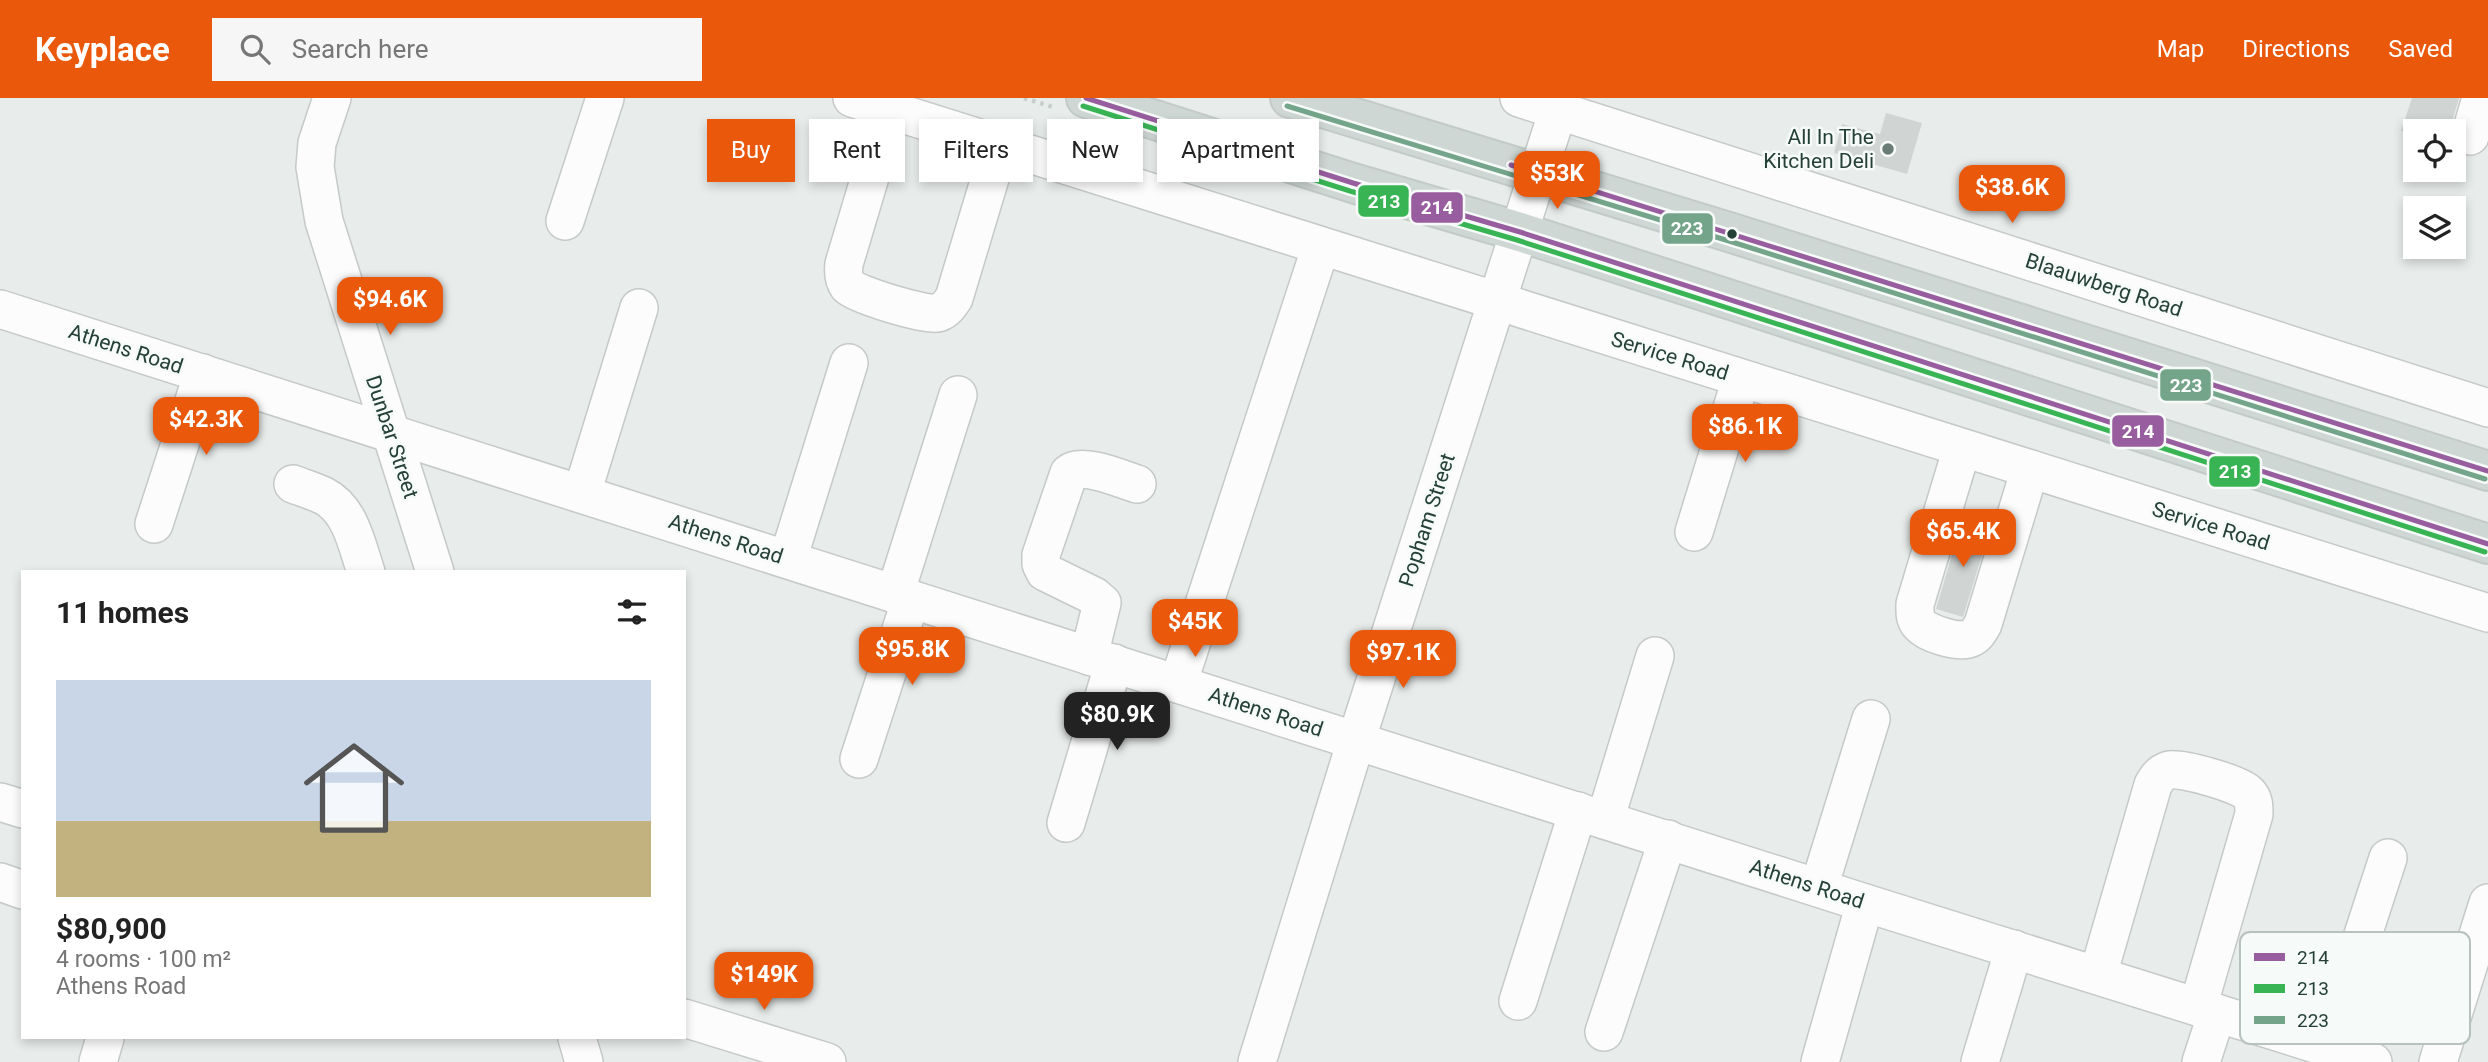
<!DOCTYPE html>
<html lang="en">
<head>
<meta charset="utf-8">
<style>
	:root { --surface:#fff; --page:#f6f6f6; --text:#222; --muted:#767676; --accent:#ea580c }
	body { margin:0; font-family:Roboto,sans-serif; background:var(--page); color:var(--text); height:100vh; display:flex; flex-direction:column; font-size:26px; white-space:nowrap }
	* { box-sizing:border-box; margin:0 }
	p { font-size:23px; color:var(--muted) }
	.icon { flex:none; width:38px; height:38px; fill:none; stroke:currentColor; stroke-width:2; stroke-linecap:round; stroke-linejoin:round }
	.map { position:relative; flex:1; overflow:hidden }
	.details { position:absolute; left:21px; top:472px; width:665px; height:469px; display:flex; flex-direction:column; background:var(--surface); border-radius:0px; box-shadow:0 4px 10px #0003 }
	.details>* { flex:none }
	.hud { position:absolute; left:707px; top:21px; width:665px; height:63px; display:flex; gap:14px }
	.buttons { position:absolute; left:2403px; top:21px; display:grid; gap:14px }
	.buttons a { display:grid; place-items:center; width:63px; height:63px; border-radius:0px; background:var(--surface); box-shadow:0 4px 10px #0003; font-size:35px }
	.price { position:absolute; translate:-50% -60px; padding:0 16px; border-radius:14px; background:var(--accent); color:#fff; font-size:23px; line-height:46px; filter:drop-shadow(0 2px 4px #0008) }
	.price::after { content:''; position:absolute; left:50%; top:42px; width:21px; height:16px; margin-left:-10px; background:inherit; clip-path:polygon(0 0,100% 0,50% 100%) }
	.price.on { background:#222; color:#fff }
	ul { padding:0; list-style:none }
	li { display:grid; align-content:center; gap:14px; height:371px; padding:0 35px }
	li span { display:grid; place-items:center; height:217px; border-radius:0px; color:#555 }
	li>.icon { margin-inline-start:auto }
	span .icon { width:126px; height:126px; fill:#fffc; stroke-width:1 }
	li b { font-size:30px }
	h2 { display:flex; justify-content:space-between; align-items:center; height:84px; padding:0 35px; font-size:30px }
	.pill { padding:0 24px; border-radius:0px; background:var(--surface); box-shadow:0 4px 10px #0003; font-size:24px; line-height:63px }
	.pill.on { background:var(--accent); color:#fff }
	header { display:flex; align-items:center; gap:42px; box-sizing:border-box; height:98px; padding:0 35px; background:var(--accent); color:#fff }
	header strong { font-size:33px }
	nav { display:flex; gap:38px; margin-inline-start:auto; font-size:24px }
	.search { width:490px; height:63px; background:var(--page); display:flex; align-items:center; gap:18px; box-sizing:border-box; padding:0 24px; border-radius:0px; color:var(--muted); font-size:26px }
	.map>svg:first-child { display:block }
	.building { fill:#d0d5d3 }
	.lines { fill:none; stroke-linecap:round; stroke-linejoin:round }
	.minor-casing { stroke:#c5c9c7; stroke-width:40 }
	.major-casing { stroke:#c3cac8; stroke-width:42 }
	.path { stroke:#c6cecb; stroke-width:4.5; stroke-dasharray:3.5 5; stroke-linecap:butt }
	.minor { stroke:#fcfcfc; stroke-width:37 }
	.major { stroke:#cfd7d4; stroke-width:38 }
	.bus-1-casing { stroke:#f6faf8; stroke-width:10 }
	.bus-2-casing { stroke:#f6faf8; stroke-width:10 }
	.bus-3-casing { stroke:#f6faf8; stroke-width:10 }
	.bus-1 { stroke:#975d9e; stroke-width:5 }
	.bus-2 { stroke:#38b454; stroke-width:5 }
	.bus-3 { stroke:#74a58a; stroke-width:5 }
	.poi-dot { fill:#697c76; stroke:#f6faf8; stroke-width:2.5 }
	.bus-dot { fill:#254037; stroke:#f6faf8; stroke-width:2.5 }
	.labels { text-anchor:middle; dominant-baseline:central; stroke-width:5; stroke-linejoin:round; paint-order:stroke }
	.poi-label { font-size:21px; fill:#254037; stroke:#f6faf8; text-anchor:end }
	.street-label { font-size:21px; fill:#254037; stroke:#f6faf8 }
	.key { fill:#f6faf8; stroke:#b7c2be; stroke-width:2 }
	.key-label { font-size:19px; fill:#254037 }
	.line-badge { stroke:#f6faf8; stroke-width:2.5 }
	.badge-label { font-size:19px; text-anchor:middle; font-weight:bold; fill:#fff }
</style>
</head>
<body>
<header>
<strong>Keyplace</strong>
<div class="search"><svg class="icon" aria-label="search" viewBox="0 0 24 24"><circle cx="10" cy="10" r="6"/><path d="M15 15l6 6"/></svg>Search here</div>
<nav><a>Map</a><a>Directions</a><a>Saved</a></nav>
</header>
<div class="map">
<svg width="2488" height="964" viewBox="0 0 2488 964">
	<rect width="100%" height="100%" fill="#e8ecea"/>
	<g class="building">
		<path d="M2412,0H2459L2449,33H2401Z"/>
		<path d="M1886,15L1922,25L1907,76L1834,55L1842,26L1880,36Z"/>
		<path d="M1962,423L1990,431L1963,519L1936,511Z"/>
	</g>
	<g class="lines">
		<g class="minor-casing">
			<g id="minor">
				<path d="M332,0L317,45L315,69L324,123L435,474"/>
				<path d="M852,0L2488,515"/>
				<path d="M1519,0L2488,310"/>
				<path d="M890,12L844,166C843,174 843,181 848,188C856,197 927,218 938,215C946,212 950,206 954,200L1000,47"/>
				<path d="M2470,38L2481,0"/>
				<path d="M565,123L605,0"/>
				<path d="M0,211L1865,805L2373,964"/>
				<path d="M1962,350L1915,506C1915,513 1914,521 1920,527C1928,536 1956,544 1968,541C1976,539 1979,533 1983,526L2030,371"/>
				<path d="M293,386C303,390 314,393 324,398C351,412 357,448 366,474"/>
				<path d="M582,395L639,210"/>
				<path d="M154,426L203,275"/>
				<path d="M1694,434L1741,281"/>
				<path d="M788,461L849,265"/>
				<path d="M895,496L958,297"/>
				<path d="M1089,558L1102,505L1094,498L1045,474L1041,466V457L1069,375C1082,364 1121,381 1137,386"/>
				<path d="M1178,586L1321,148"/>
				<path d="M859,661L911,501"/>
				<path d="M0,704L23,711"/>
				<path d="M1605,722L1655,558"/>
				<path d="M1066,725L1114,565"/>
				<path d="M0,784L23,792"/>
				<path d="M1819,789L1871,621"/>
				<path d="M2098,877L2153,687C2157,680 2160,675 2169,672C2180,669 2240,686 2248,695C2254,701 2254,708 2254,716L2198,909"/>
				<path d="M1518,903L1578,713"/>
				<path d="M684,920L827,964"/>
				<path d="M1604,934L1668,741"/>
				<path d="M577,940L584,964"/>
				<path d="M2329,950L2346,889L2388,760"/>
				<path d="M98,964L105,940"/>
				<path d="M1257,964L1356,643L1562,0"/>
				<path d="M1820,964L1865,805"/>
				<path d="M1980,964L2014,851"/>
				<path d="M2201,964L2217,915"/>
				<path d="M2438,964L2488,805"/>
			</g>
		</g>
		<g class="major-casing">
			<g id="major">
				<path d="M1086,0L1353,85L1520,134L2488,446"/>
				<path d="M1290,0L1732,135L2488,373"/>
			</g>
		</g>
		<path class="path" d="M1024,0L1053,9"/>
		<use href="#minor" class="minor"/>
		<use href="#major" class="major"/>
		<g class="bus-1-casing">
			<g id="bus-1">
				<path d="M1086,0L1353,85L1520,134L2488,446"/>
				<path d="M1511,67L2488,373"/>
			</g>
		</g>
		<g class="bus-2-casing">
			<path id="bus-2" d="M1083,8L1350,93L1517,142L2485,454"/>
		</g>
		<g class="bus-3-casing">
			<path id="bus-3" d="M1287,8L1729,143L2485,381"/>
		</g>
		<use href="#bus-1" class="bus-1"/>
		<use href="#bus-2" class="bus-2"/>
		<use href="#bus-3" class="bus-3"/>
	</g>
	<circle class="poi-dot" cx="1888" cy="51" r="7"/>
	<circle class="bus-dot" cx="1732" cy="136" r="6"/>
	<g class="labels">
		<g class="poi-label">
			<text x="1874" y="39">All In The<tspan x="1874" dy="24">Kitchen Deli</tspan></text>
		</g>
		<g class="street-label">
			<text transform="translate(2104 187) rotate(18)">Blaauwberg Road</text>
			<text transform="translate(126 251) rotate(18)">Athens Road</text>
			<text transform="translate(1670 258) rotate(17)">Service Road</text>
			<text transform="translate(392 339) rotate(72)">Dunbar Street</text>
			<text transform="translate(1427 422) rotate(-72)">Popham Street</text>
			<text transform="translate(2211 428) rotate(17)">Service Road</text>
			<text transform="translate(726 441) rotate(18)">Athens Road</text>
			<text transform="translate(1266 614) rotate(18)">Athens Road</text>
			<text transform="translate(1807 786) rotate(18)">Athens Road</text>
		</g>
	</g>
	<rect x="2240" y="834" width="230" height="112" rx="10" class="key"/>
	<rect x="2254" y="855" width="31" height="8" fill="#975d9e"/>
	<rect x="2254" y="886" width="31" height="9" fill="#38b454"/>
	<rect x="2254" y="918" width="31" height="8" fill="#74a58a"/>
	<g class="key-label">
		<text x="2297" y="866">214</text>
		<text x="2297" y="897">213</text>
		<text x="2297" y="929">223</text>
	</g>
	<g class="line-badge">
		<rect x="1357" y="86" width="53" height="34" rx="7" fill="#38b454"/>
		<rect x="1410" y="93" width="54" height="33" rx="7" fill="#975d9e"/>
		<rect x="1661" y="114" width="53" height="33" rx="7" fill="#74a58a"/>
		<rect x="2159" y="270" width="53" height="34" rx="7" fill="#74a58a"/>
		<rect x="2111" y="316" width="54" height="34" rx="7" fill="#975d9e"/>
		<rect x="2208" y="357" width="53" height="33" rx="7" fill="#38b454"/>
	</g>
	<g class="badge-label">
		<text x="1384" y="110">213</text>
		<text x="1437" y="116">214</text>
		<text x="1687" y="137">223</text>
		<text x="2186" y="294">223</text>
		<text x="2138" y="340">214</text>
		<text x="2235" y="380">213</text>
	</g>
</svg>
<div class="buttons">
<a><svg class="icon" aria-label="locate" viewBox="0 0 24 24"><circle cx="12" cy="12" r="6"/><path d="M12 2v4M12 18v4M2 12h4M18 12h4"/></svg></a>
<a><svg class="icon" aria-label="layers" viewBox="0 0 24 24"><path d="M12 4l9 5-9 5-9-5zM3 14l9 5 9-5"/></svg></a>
</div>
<b class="price" style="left:1557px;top:113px">$53K</b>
<b class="price" style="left:2012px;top:127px">$38.6K</b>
<b class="price" style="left:390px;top:239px">$94.6K</b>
<b class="price" style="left:206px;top:359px">$42.3K</b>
<b class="price" style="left:1745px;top:366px">$86.1K</b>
<b class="price" style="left:1963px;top:471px">$65.4K</b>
<b class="price" style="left:1195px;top:561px">$45K</b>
<b class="price" style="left:912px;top:589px">$95.8K</b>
<b class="price" style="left:1403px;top:592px">$97.1K</b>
<b class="price on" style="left:1117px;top:654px">$80.9K</b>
<b class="price" style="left:764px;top:914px">$149K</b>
<div class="hud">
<a class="pill on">Buy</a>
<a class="pill">Rent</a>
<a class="pill">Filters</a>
<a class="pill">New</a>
<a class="pill">Apartment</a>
</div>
<section class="details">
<h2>11 homes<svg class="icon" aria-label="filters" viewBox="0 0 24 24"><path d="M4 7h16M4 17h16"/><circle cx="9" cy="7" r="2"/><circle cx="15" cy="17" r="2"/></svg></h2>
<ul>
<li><span style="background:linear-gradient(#c9d6e8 65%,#c2b280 0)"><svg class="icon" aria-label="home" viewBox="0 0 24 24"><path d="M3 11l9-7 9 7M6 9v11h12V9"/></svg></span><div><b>$80,900</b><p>4 rooms · 100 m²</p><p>Athens Road</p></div></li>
</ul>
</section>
</div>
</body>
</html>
